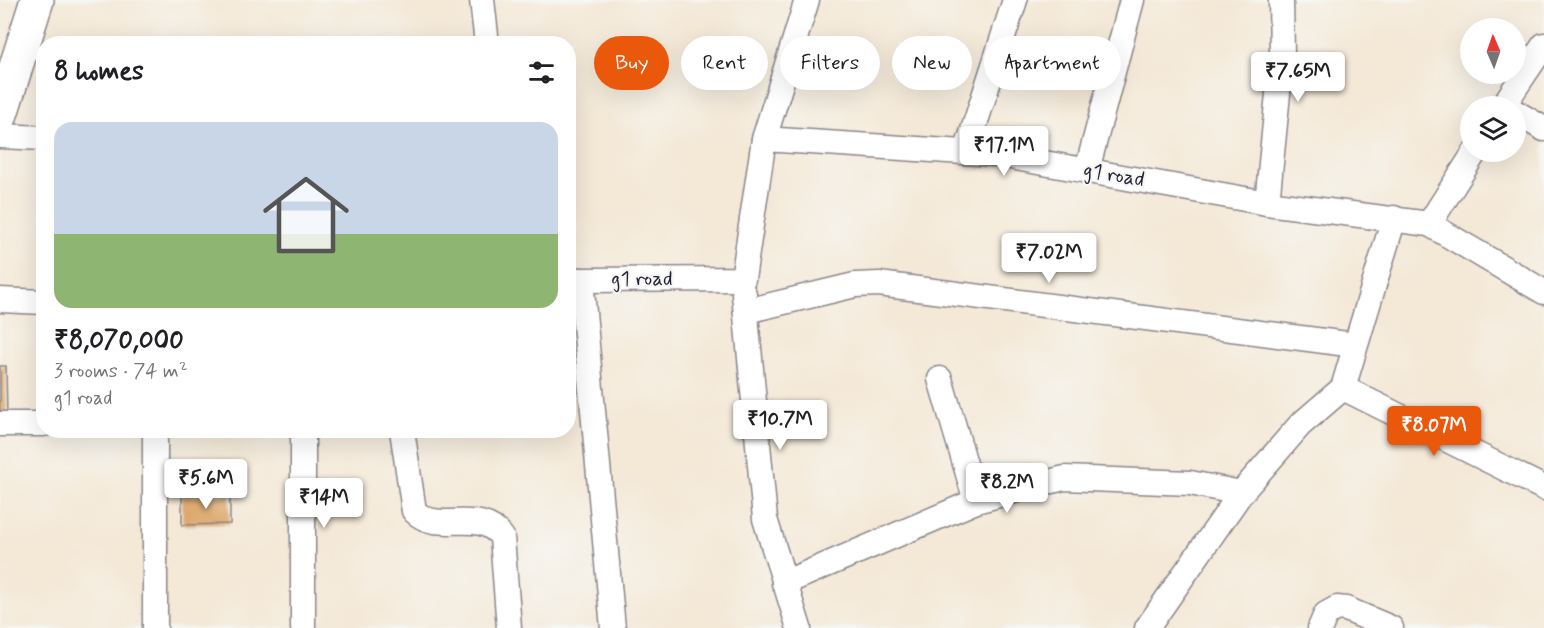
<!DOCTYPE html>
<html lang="en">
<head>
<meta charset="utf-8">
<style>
	:root { --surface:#fff; --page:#f2f2f2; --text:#202124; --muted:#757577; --accent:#ea580c }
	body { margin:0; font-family:Mynerve,sans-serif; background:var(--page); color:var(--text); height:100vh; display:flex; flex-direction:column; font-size:22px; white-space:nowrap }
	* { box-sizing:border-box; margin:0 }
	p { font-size:20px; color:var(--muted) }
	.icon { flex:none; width:33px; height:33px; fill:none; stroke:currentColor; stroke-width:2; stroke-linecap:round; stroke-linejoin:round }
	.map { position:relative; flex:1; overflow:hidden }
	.details { position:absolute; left:36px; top:36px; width:540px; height:402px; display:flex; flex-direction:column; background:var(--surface); border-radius:24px; box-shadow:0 6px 24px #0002 }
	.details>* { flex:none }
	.hud { position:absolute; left:594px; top:36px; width:570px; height:54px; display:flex; gap:12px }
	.needle { width:39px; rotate:358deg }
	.fabs { position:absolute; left:1460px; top:18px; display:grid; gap:12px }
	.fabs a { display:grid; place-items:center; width:66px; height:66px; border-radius:50%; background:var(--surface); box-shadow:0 6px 24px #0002; font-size:30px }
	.price { position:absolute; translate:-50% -51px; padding:0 14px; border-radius:6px; background:#fff; color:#222; font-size:20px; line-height:39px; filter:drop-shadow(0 2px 3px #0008) }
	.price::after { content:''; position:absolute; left:50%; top:36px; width:18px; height:14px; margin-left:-9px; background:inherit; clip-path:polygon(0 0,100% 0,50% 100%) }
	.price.active { background:var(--accent); color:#fff }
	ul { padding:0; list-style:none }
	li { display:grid; align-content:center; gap:12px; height:318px; padding:0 18px }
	li span { display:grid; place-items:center; height:186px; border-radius:18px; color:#555 }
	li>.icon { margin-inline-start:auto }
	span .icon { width:108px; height:108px; fill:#fffc; stroke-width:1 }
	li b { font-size:26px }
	h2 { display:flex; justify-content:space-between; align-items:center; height:72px; padding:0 18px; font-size:26px }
	.tag { padding:0 21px; border-radius:27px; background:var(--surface); box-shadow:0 6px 24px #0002; font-size:21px; line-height:54px }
	.tag.active { background:var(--accent); color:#fff }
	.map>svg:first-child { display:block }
	.building { fill:#dca667 }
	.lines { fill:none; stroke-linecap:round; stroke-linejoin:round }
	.minor-casing { stroke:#8b8588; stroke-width:27 }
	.primary-casing { stroke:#8b8588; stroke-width:36 }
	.minor { stroke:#fff; stroke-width:24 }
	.primary { stroke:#fff; stroke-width:33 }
	.labels { text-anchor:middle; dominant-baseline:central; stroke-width:4.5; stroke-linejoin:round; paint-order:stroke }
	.street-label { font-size:21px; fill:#22223b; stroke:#f6f6f2 }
</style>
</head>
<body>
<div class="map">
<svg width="1544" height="628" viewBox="0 0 1544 628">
	<rect width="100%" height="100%" fill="#f6f6f2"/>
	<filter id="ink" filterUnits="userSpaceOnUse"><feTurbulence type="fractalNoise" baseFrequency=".0167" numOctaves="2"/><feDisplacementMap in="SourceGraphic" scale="12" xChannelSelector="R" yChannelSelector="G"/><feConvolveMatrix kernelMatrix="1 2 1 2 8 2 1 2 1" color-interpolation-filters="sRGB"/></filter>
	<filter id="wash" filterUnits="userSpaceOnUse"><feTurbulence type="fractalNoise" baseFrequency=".008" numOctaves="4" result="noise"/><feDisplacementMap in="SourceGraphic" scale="24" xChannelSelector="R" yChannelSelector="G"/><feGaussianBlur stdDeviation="1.35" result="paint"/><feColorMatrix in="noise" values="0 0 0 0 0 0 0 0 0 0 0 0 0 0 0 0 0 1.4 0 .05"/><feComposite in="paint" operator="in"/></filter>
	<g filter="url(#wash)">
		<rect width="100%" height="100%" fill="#f4e8d6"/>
		<g id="blocks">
			<g class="building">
				<path d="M0,366H6L7,417H0Z"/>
				<path d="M182,495H230V524L182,525Z"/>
			</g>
		</g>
	</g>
	<g filter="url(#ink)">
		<use href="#blocks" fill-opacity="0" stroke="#8b8588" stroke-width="1.5"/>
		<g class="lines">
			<g class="minor-casing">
				<g id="minor">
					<path d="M482,0L487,44"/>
					<path d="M1503,106L1544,45"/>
					<path d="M1515,112L1544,129"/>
					<path d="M0,136L44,138"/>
					<path d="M764,139L807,0"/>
					<path d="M966,152L1015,0"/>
					<path d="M1087,170L1132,0"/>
					<path d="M1267,203L1282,54L1281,0"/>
					<path d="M1429,224L1475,152"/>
					<path d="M568,278L581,280L743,279L764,139L994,154L1267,203L1429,224L1544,292"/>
					<path d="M581,280L613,628"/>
					<path d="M744,294L765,519L799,628"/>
					<path d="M0,300L44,302"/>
					<path d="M746,311L855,285L879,284L1355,345"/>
					<path d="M940,379L976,501"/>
					<path d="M1343,388L1544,488"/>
					<path d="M0,424H44"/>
					<path d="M402,430L414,511C439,536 479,506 502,537L509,628"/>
					<path d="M784,583L976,501L1064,478L1190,483L1241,493"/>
					<path d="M155,628V430"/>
					<path d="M303,628V430"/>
					<path d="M1147,628L1241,493L1300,425L1343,388L1394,218"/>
					<path d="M1320,628L1326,614L1337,608L1346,609L1391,628"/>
				</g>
			</g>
			<g class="primary-casing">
				<path id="primary" d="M0,117L37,0"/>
			</g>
			<use href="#minor" class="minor"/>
			<use href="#primary" class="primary"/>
		</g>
	</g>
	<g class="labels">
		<g class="street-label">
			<text transform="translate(1114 175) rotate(10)">g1 road</text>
			<text x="642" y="279">g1 road</text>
		</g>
	</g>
</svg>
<div class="fabs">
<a><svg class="needle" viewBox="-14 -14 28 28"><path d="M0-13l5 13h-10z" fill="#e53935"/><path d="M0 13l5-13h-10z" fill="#757577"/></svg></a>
<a><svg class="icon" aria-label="layers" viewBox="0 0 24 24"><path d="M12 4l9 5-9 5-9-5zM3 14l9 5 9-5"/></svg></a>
</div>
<b class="price" style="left:1298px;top:103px">₹7.65M</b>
<b class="price" style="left:1004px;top:177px">₹17.1M</b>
<b class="price" style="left:1049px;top:284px">₹7.02M</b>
<b class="price" style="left:780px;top:451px">₹10.7M</b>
<b class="price active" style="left:1434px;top:457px">₹8.07M</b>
<b class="price" style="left:206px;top:510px">₹5.6M</b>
<b class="price" style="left:1007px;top:514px">₹8.2M</b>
<b class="price" style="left:324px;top:529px">₹14M</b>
<div class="hud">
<a class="tag active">Buy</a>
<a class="tag">Rent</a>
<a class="tag">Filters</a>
<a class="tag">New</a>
<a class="tag">Apartment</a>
</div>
<section class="details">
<h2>8 homes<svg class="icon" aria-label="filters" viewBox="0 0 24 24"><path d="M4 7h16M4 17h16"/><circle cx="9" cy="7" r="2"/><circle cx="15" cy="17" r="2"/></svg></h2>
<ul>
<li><span style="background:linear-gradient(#c9d6e8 60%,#8fb573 0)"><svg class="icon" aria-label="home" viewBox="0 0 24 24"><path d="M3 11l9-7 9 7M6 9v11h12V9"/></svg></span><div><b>₹8,070,000</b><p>3 rooms · 74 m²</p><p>g1 road</p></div></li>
</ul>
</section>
</div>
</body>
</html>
